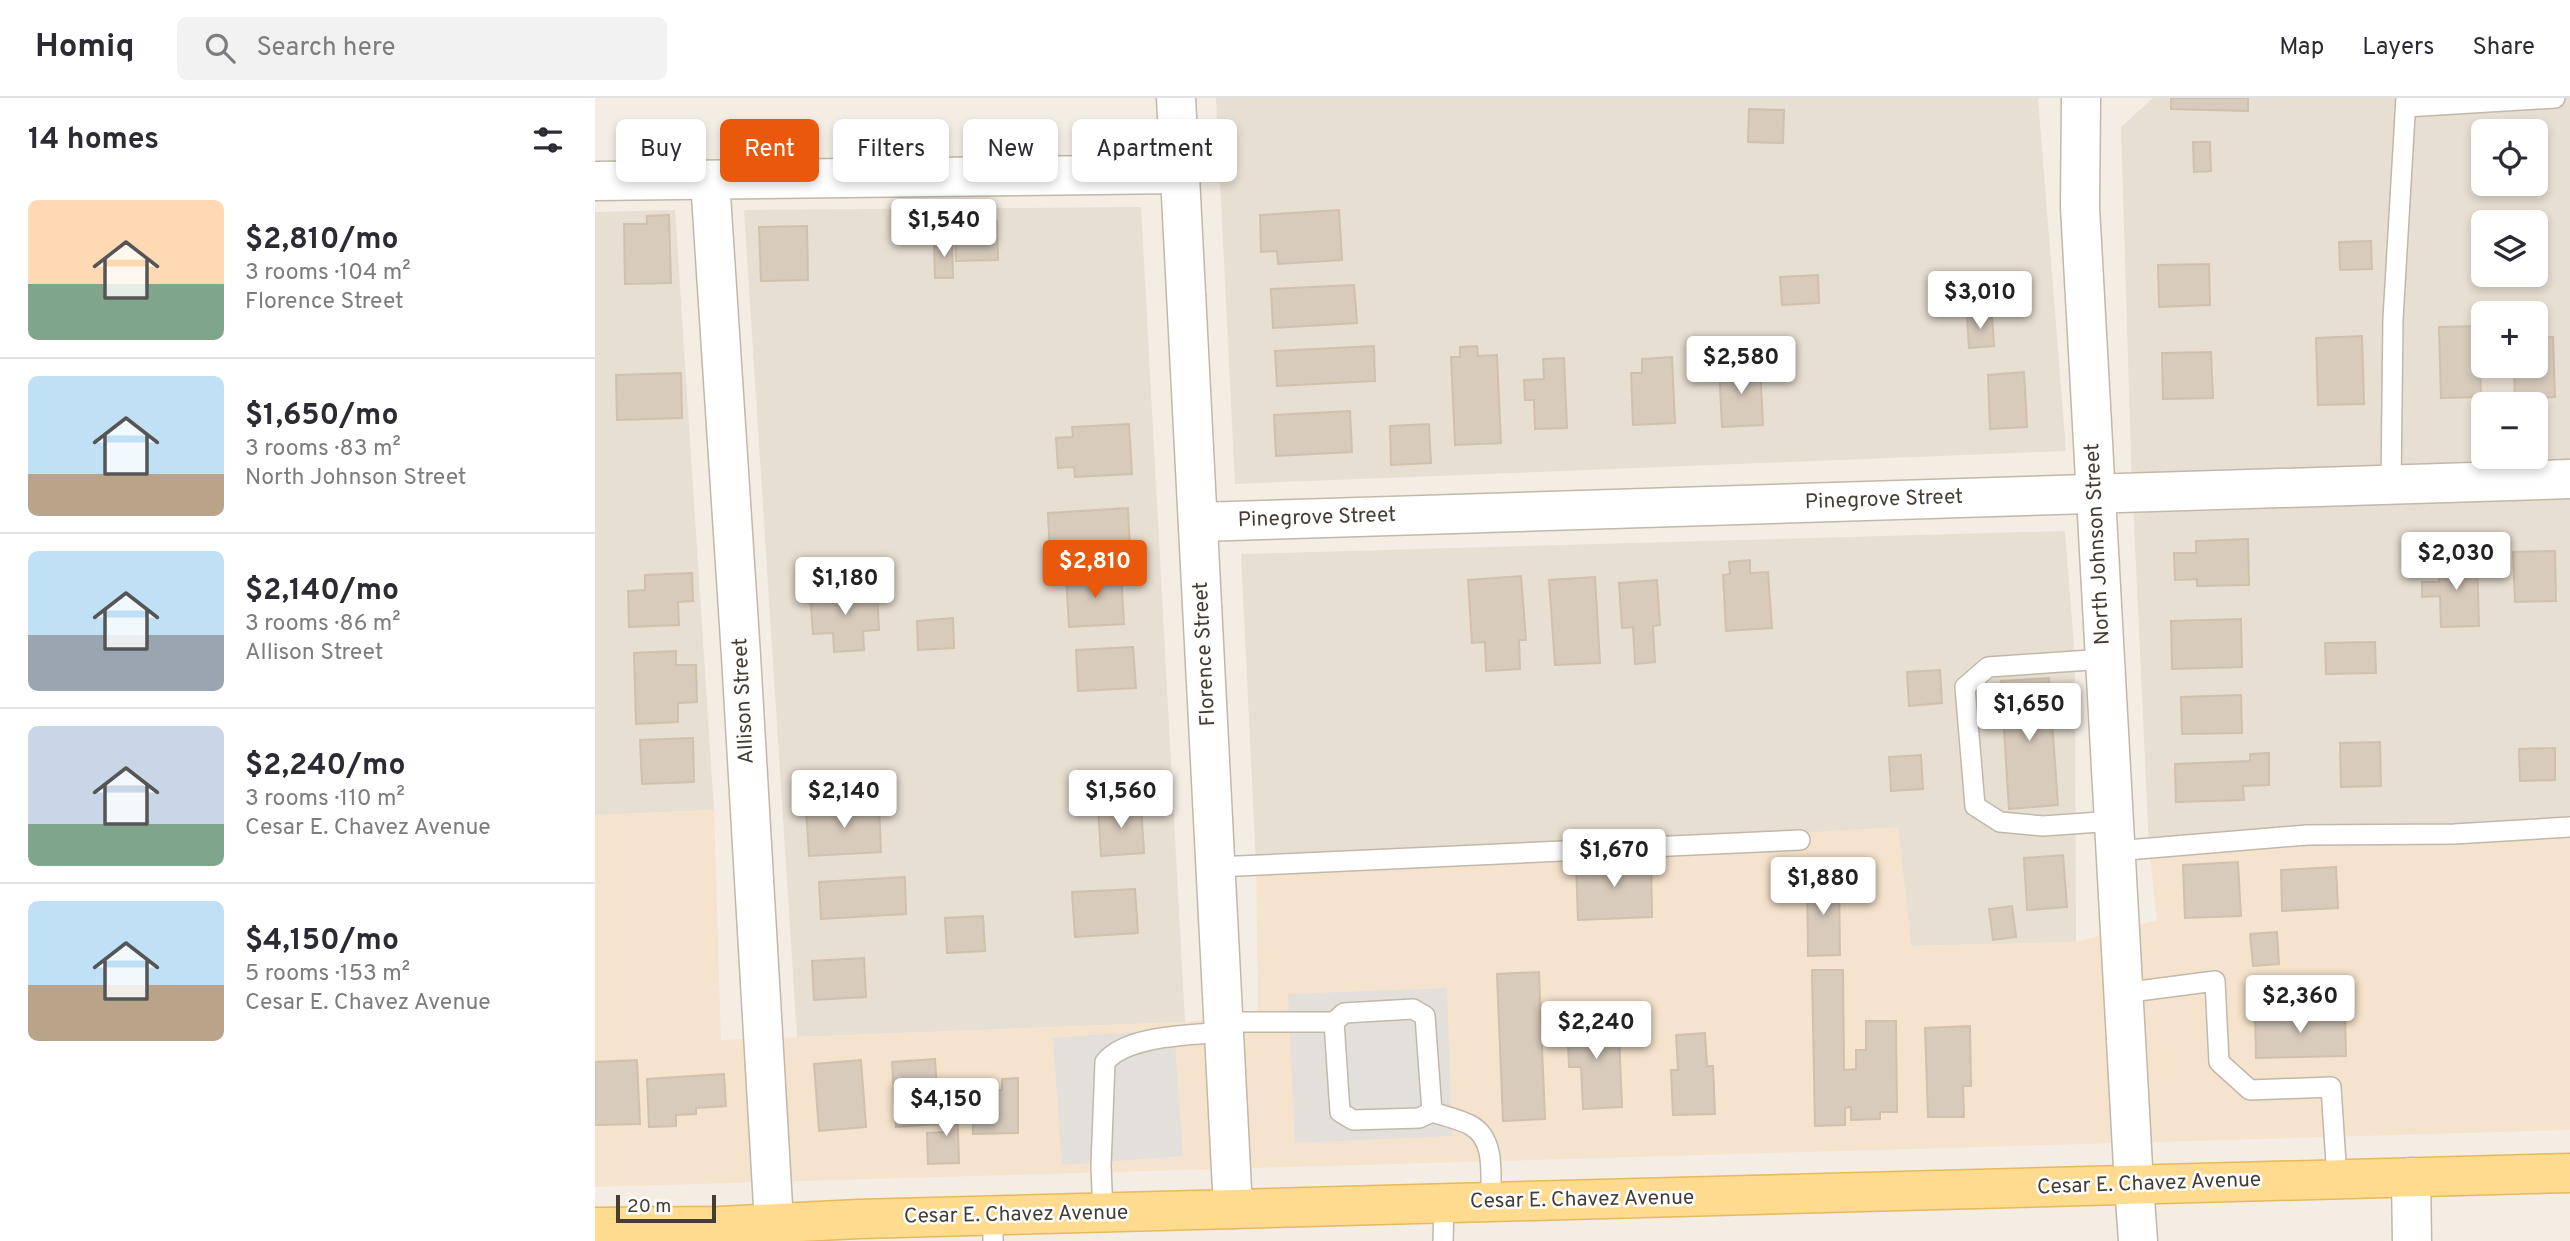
<!DOCTYPE html>
<html lang="en">
<head>
<meta charset="utf-8">
<style>
	:root { --surface:#fff; --page:#f2f2f3; --text:#2b2b33; --muted:#7c7c81; --line:#e1e1e2; --accent:#ea580c }
	body { margin:0; font-family:Overpass,sans-serif; background:var(--page); color:var(--text); height:100vh; display:flex; flex-direction:column; font-size:26px; white-space:nowrap }
	* { box-sizing:border-box; margin:0 }
	p { font-size:23px; color:var(--muted) }
	.icon { flex:none; width:38px; height:38px; fill:none; stroke:currentColor; stroke-width:2; stroke-linecap:round; stroke-linejoin:round }
	.map { position:relative; flex:1; overflow:hidden }
	.sheet { display:flex; flex-direction:column; background:var(--surface); width:595px }
	.sheet>* { flex:none }
	.banner { position:absolute; left:21px; top:21px; width:665px; height:63px; display:flex; gap:14px }
	.buttons { position:absolute; left:1876px; top:21px; display:grid; gap:14px }
	.buttons a { display:grid; place-items:center; width:77px; height:77px; border-radius:10px; background:var(--surface); box-shadow:0 4px 10px #0003; font-size:35px }
	.scale { position:absolute; left:21px; bottom:18px; width:100px; box-sizing:border-box; padding-left:7px; border:4px solid #453d33; border-top:0; font-size:19px; line-height:24px; white-space:nowrap; color:#453d33; -webkit-text-stroke:5px #fff; paint-order:stroke }
	.price { position:absolute; translate:-50% -60px; padding:0 16px; border-radius:7px; background:#fff; color:#222; font-size:23px; line-height:46px; filter:drop-shadow(0 2px 4px #0008) }
	.price::after { content:''; position:absolute; left:50%; top:42px; width:21px; height:16px; margin-left:-10px; background:inherit; clip-path:polygon(0 0,100% 0,50% 100%) }
	.price.selected { background:var(--accent); color:#fff }
	ul { padding:0; list-style:none }
	li { display:flex; align-items:center; gap:21px; height:175px; padding:0 28px }
	li+li { border-top:2px solid var(--line) }
	li span { display:grid; place-items:center; flex:none; width:196px; height:140px; border-radius:10px; color:#555 }
	li>.icon { margin-inline-start:auto }
	span .icon { width:84px; height:84px; fill:#fffc; stroke-width:1 }
	li b { font-size:30px }
	h2 { display:flex; justify-content:space-between; align-items:center; height:84px; padding:0 28px; font-size:30px }
	.tag { padding:0 24px; border-radius:10px; background:var(--surface); box-shadow:0 4px 10px #0003; font-size:24px; line-height:63px }
	.tag.selected { background:var(--accent); color:#fff }
	header { display:flex; align-items:center; gap:42px; box-sizing:border-box; height:98px; padding:0 35px; background:var(--surface); border-bottom:2px solid var(--line) }
	header strong { font-size:33px }
	nav { display:flex; gap:38px; margin-inline-start:auto; font-size:24px }
	.search { width:490px; height:63px; background:var(--page); display:flex; align-items:center; gap:18px; box-sizing:border-box; padding:0 24px; border-radius:10px; color:var(--muted); font-size:26px }
	main { display:flex; flex:1; min-height:0 }
	.map>svg:first-child { display:block }
	.residential { fill:#e7dfd1; fill-rule:evenodd }
	.commercial { fill:#f6e3cd }
	.parking { fill:#e3e0dc }
	.building { fill:#d8cbbc; stroke:#d0c0ac; stroke-width:2 }
	.lines { fill:none; stroke-linecap:round; stroke-linejoin:round }
	.service-casing { stroke:#c1b8a9; stroke-width:22 }
	.minor-casing { stroke:#c1b8a9; stroke-width:41 }
	.tertiary-casing { stroke:#c1b8a9; stroke-width:41 }
	.primary-casing { stroke:#e8b85c; stroke-width:41 }
	.service { stroke:#fff; stroke-width:19 }
	.minor { stroke:#fff; stroke-width:38 }
	.tertiary { stroke:#fff; stroke-width:38 }
	.primary { stroke:#ffdb90; stroke-width:38 }
	.labels { text-anchor:middle; dominant-baseline:central; stroke-width:5; stroke-linejoin:round; paint-order:stroke }
	.street-label { font-size:21px; fill:#453d33; stroke:#fff }
</style>
</head>
<body>
<header>
<strong>Homiq</strong>
<div class="search"><svg class="icon" aria-label="search" viewBox="0 0 24 24"><circle cx="10" cy="10" r="6"/><path d="M15 15l6 6"/></svg>Search here</div>
<nav><a>Map</a><a>Layers</a><a>Share</a></nav>
</header>
<main>
<section class="sheet">
<h2>14 homes<svg class="icon" aria-label="filters" viewBox="0 0 24 24"><path d="M4 7h16M4 17h16"/><circle cx="9" cy="7" r="2"/><circle cx="15" cy="17" r="2"/></svg></h2>
<ul>
<li><span style="background:linear-gradient(#ffd9b3 60%,#7fa58c 0)"><svg class="icon" aria-label="home" viewBox="0 0 24 24"><path d="M3 11l9-7 9 7M6 9v11h12V9"/></svg></span><div><b>$2,810/mo</b><p>3 rooms · 104 m²</p><p>Florence Street</p></div></li>
<li><span style="background:linear-gradient(#bfe0f5 70%,#b9a48a 0)"><svg class="icon" aria-label="home" viewBox="0 0 24 24"><path d="M3 11l9-7 9 7M6 9v11h12V9"/></svg></span><div><b>$1,650/mo</b><p>3 rooms · 83 m²</p><p>North Johnson Street</p></div></li>
<li><span style="background:linear-gradient(#bfe0f5 60%,#9aa5b1 0)"><svg class="icon" aria-label="home" viewBox="0 0 24 24"><path d="M3 11l9-7 9 7M6 9v11h12V9"/></svg></span><div><b>$2,140/mo</b><p>3 rooms · 86 m²</p><p>Allison Street</p></div></li>
<li><span style="background:linear-gradient(#c9d6e8 70%,#7fa58c 0)"><svg class="icon" aria-label="home" viewBox="0 0 24 24"><path d="M3 11l9-7 9 7M6 9v11h12V9"/></svg></span><div><b>$2,240/mo</b><p>3 rooms · 110 m²</p><p>Cesar E. Chavez Avenue</p></div></li>
<li><span style="background:linear-gradient(#bfe0f5 60%,#b9a48a 0)"><svg class="icon" aria-label="home" viewBox="0 0 24 24"><path d="M3 11l9-7 9 7M6 9v11h12V9"/></svg></span><div><b>$4,150/mo</b><p>5 rooms · 153 m²</p><p>Cesar E. Chavez Avenue</p></div></li>
</ul>
</section>
<div class="map">
<svg width="1975" height="1143" viewBox="0 0 1975 1143">
	<rect width="100%" height="100%" fill="#f3ede4"/>
	<g class="residential">
		<path d="M621,0H1443L1471,353L640,386Z"/>
		<path d="M1558,0H1975V734L1554,749L1536,360L1526,29ZM1888,33H1941V86H1888ZM1888,124H1941V177H1888ZM1888,215H1941V268H1888ZM1888,306H1941V359H1888Z"/>
		<path d="M546,109L590,924L202,939L149,112Z"/>
		<path d="M80,112L119,712L0,717V114Z"/>
		<path d="M1470,433L1480,562L1481,844L1316,848L1303,730L661,767L646,456Z"/>
	</g>
	<path class="commercial" d="M119,712L126,942L590,924L663,916L661,767L1303,729L1316,848L1481,844L1562,822L1554,749L1975,734V1032L0,1089V717Z"/>
	<g class="parking">
		<path d="M852,890L857,1038L700,1045L693,896Z"/>
		<path d="M579,931L588,1058L467,1067L458,940Z"/>
	</g>
	<g class="building">
		<path d="M1576,0H1653V13L1576,11Z"/>
		<path d="M1154,11L1189,12L1188,45L1153,44Z"/>
		<path d="M1598,44H1615L1616,73L1599,74Z"/>
		<path d="M744,112L747,162L683,166L682,153L666,154L665,117Z"/>
		<path d="M74,117L76,185L30,186L29,126H52V118Z"/>
		<path d="M402,123L403,162L361,163L360,124Z"/>
		<path d="M212,128L213,182L166,183L164,129Z"/>
		<path d="M357,142L358,180H340L339,143Z"/>
		<path d="M1776,143L1777,171L1745,172L1744,144Z"/>
		<path d="M1614,166L1615,207L1564,209L1563,167Z"/>
		<path d="M1223,177L1224,205L1187,207L1185,179Z"/>
		<path d="M759,187L762,225L678,230L676,191Z"/>
		<path d="M1397,216L1399,248L1374,250L1372,217Z"/>
		<path d="M1884,228L1886,299L1846,300L1844,229Z"/>
		<path d="M1767,238L1769,306L1723,307L1721,240Z"/>
		<path d="M1958,239L1960,299L1920,301L1919,268H1941V240Z"/>
		<path d="M779,248L780,283L682,288L680,253Z"/>
		<path d="M882,248L883,258L902,257L906,345L860,347L856,259H865V249Z"/>
		<path d="M1616,254L1618,300L1568,301L1567,255Z"/>
		<path d="M1077,259L1080,325L1038,327L1036,275H1047V261Z"/>
		<path d="M969,260L972,330L940,331L939,302H930L929,282L949,281L948,261Z"/>
		<path d="M1165,266L1168,327L1127,329L1124,268Z"/>
		<path d="M1429,274L1432,329L1395,331L1393,277Z"/>
		<path d="M86,275L87,320L22,322L21,277Z"/>
		<path d="M755,313L757,354L681,358L679,317Z"/>
		<path d="M534,326L537,376L480,379L479,369L463,370L461,340L478,339L477,329Z"/>
		<path d="M834,326L836,365L796,367L795,328Z"/>
		<path d="M533,410L535,452L455,456L453,415Z"/>
		<path d="M1653,441L1654,487L1602,488V481L1580,482L1579,455H1601V443Z"/>
		<path d="M1960,453L1961,503L1920,504L1918,454Z"/>
		<path d="M1882,459L1884,528L1846,529L1845,498L1827,499V484H1844L1843,460Z"/>
		<path d="M1155,462V475L1173,474L1177,530L1131,533L1128,477L1135,476L1134,464Z"/>
		<path d="M97,475L98,503L83,504L84,527L34,529L33,493L50,492V477Z"/>
		<path d="M526,475L529,526L474,529L471,478Z"/>
		<path d="M926,478L931,542H924L925,571L891,573L890,544L877,545L873,482Z"/>
		<path d="M1000,479L1005,565L960,567L954,482Z"/>
		<path d="M1062,482L1065,527L1058,528L1060,564L1040,566L1038,529L1027,530L1024,485Z"/>
		<path d="M282,492L284,532L268,533L269,552L239,554L238,535L218,536L215,496Z"/>
		<path d="M358,520L359,550L323,552L322,523Z"/>
		<path d="M1646,521L1647,569L1577,571L1576,523Z"/>
		<path d="M1780,544L1781,575L1731,576L1730,545Z"/>
		<path d="M538,549L541,590L483,593L481,552Z"/>
		<path d="M81,553V567H101L102,604L83,605V624L41,626L39,555Z"/>
		<path d="M1345,572L1347,605L1314,608L1312,574Z"/>
		<path d="M1454,580L1463,707L1414,711L1406,583Z"/>
		<path d="M1646,597L1647,635L1587,636L1586,599Z"/>
		<path d="M98,640L99,684L47,686L45,642Z"/>
		<path d="M1785,644L1786,688L1746,689L1745,645Z"/>
		<path d="M1960,650V682L1925,683L1924,651Z"/>
		<path d="M1674,655V687L1648,688L1649,702L1581,704L1580,666L1655,663V656Z"/>
		<path d="M1326,657L1328,691L1296,693L1294,659Z"/>
		<path d="M284,706L286,754L214,758L211,711Z"/>
		<path d="M546,706L549,755L506,758L503,709Z"/>
		<path d="M1468,757L1472,809L1432,812L1429,760Z"/>
		<path d="M1056,761L1057,819L983,822L981,763Z"/>
		<path d="M1643,764L1646,818L1590,820L1588,767Z"/>
		<path d="M1741,769L1743,810L1687,813L1686,772Z"/>
		<path d="M310,779L311,816L226,821L224,784Z"/>
		<path d="M1212,781H1244L1245,857L1213,858Z"/>
		<path d="M540,791L543,835L480,839L477,794Z"/>
		<path d="M1417,808L1421,839L1398,842L1394,811Z"/>
		<path d="M388,818L390,853L352,855L350,820Z"/>
		<path d="M1682,834L1684,866L1658,868L1655,836Z"/>
		<path d="M269,860L271,899L219,902L217,863Z"/>
		<path d="M1217,872H1248L1249,972L1261,971V952H1271V923H1301L1302,1014H1285V1021L1256,1022V1009L1250,1010V1027L1220,1028Z"/>
		<path d="M944,874L950,1021L908,1023L902,876Z"/>
		<path d="M1750,914L1751,958L1661,960L1660,916Z"/>
		<path d="M1015,918L1016,936H1024L1027,1009L988,1011L986,969H974L972,920Z"/>
		<path d="M1375,928L1376,988H1368L1369,1019H1333L1330,930Z"/>
		<path d="M1110,935L1112,968H1118L1120,1016L1078,1017L1076,972H1083L1081,937Z"/>
		<path d="M340,961L344,1026L301,1029L297,964Z"/>
		<path d="M42,962L45,1026L0,1027V964Z"/>
		<path d="M266,962L271,1029L224,1033L219,966Z"/>
		<path d="M129,976L131,1008L101,1010V1016L81,1017V1028L54,1029L52,981Z"/>
		<path d="M423,980V1035L378,1036L377,992H407V981Z"/>
		<path d="M362,1000L364,1065L333,1066L332,1035L350,1034L349,1001Z"/>
	</g>
	<g class="lines">
		<g class="service-casing">
			<g id="service">
				<path d="M1811,9L1960,0"/>
				<path d="M1796,386L1798,221L1811,0"/>
				<path d="M1510,561L1393,569L1370,589L1380,708L1405,724L1448,728L1519,723"/>
				<path d="M1520,753L1712,737L1859,736L1975,729"/>
				<path d="M621,769L1205,742"/>
				<path d="M1528,895L1620,883L1624,964L1655,992L1736,989L1742,1081"/>
				<path d="M629,924H739L749,915L818,911L830,918L837,1014L824,1020L758,1022L745,1014L739,924"/>
				<path d="M837,1014C849,1018 864,1021 875,1027C902,1041 895,1079 896,1104"/>
				<path d="M508,1115L506,1068L510,964C532,937 597,937 630,934"/>
				<path d="M398,1118V1143"/>
				<path d="M848,1143L849,1106"/>
			</g>
		</g>
		<g class="minor-casing">
			<g id="minor">
				<path d="M581,0L638,1111"/>
				<path d="M115,82L146,558L179,1125"/>
				<path d="M0,83L585,76"/>
				<path d="M603,424L1975,381"/>
				<path d="M1816,1079L1817,1143"/>
				<path d="M1539,1087L1543,1143"/>
			</g>
		</g>
		<g class="tertiary-casing">
			<path id="tertiary" d="M1486,0L1485,109L1539,1087"/>
		</g>
		<g class="primary-casing">
			<path id="primary" d="M0,1129L124,1128L264,1121L1975,1075"/>
		</g>
		<use href="#service" class="service"/>
		<use href="#minor" class="minor"/>
		<use href="#tertiary" class="tertiary"/>
		<use href="#primary" class="primary"/>
	</g>
	<g class="labels">
		<g class="street-label">
			<text transform="translate(1289 402) rotate(-2)">Pinegrove Street</text>
			<text transform="translate(722 420) rotate(-2)">Pinegrove Street</text>
			<text transform="translate(1503 446) rotate(-93)">North Johnson Street</text>
			<text transform="translate(610 556) rotate(-93)">Florence Street</text>
			<text transform="translate(149 603) rotate(-93)">Allison Street</text>
			<text transform="translate(1554 1086) rotate(-2)">Cesar E. Chavez Avenue</text>
			<text transform="translate(987 1102) rotate(-1)">Cesar E. Chavez Avenue</text>
			<text transform="translate(421 1117) rotate(-1)">Cesar E. Chavez Avenue</text>
		</g>
	</g>
</svg>
<div class="buttons">
<a><svg class="icon" aria-label="locate" viewBox="0 0 24 24"><circle cx="12" cy="12" r="6"/><path d="M12 2v4M12 18v4M2 12h4M18 12h4"/></svg></a>
<a><svg class="icon" aria-label="layers" viewBox="0 0 24 24"><path d="M12 4l9 5-9 5-9-5zM3 14l9 5 9-5"/></svg></a>
<a>+</a>
<a>−</a>
</div>
<div class="scale">20 m</div>
<b class="price" style="left:349px;top:161px">$1,540</b>
<b class="price" style="left:1385px;top:233px">$3,010</b>
<b class="price" style="left:1146px;top:298px">$2,580</b>
<b class="price" style="left:1861px;top:494px">$2,030</b>
<b class="price selected" style="left:500px;top:502px">$2,810</b>
<b class="price" style="left:250px;top:519px">$1,180</b>
<b class="price" style="left:1434px;top:645px">$1,650</b>
<b class="price" style="left:249px;top:732px">$2,140</b>
<b class="price" style="left:526px;top:732px">$1,560</b>
<b class="price" style="left:1019px;top:791px">$1,670</b>
<b class="price" style="left:1228px;top:819px">$1,880</b>
<b class="price" style="left:1705px;top:937px">$2,360</b>
<b class="price" style="left:1001px;top:963px">$2,240</b>
<b class="price" style="left:351px;top:1040px">$4,150</b>
<div class="banner">
<a class="tag">Buy</a>
<a class="tag selected">Rent</a>
<a class="tag">Filters</a>
<a class="tag">New</a>
<a class="tag">Apartment</a>
</div>
</div>
</main>
</body>
</html>
